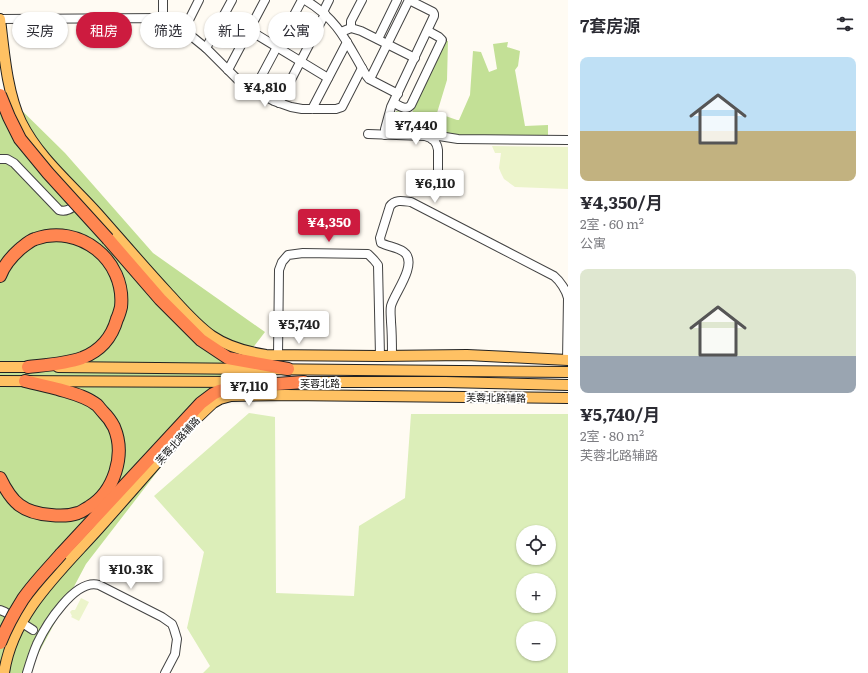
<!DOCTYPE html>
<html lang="zh">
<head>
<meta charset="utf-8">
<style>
	:root { --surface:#fff; --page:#f7f7f7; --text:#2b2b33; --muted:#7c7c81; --accent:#cd1b3f }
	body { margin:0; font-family:Literata,"Noto Sans SC",serif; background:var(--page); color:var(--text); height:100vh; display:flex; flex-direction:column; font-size:15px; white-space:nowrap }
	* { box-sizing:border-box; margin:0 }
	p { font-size:13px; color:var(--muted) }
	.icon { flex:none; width:22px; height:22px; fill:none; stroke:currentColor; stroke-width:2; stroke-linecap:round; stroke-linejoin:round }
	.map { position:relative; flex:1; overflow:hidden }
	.drawer { display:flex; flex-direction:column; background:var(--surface); width:300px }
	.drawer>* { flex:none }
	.hud { position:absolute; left:12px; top:12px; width:380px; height:36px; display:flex; gap:8px }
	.tools { position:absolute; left:516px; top:525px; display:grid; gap:8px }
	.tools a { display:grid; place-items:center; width:40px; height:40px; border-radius:50%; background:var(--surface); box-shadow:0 1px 3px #0004; font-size:20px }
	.price { position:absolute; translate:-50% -34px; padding:0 9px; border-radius:4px; background:#fff; color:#222; font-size:13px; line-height:26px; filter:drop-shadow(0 1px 2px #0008) }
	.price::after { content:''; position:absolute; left:50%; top:24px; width:12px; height:9px; margin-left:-6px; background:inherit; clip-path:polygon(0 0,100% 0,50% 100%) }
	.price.active { background:var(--accent); color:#fff }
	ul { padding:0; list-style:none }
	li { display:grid; align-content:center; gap:8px; height:212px; padding:0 12px }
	li span { display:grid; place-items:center; height:124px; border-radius:8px; color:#555 }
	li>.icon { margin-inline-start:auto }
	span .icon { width:72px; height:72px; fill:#fffc; stroke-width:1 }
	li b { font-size:17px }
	h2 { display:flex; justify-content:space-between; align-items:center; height:48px; padding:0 12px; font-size:17px }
	.chip { padding:0 14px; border-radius:18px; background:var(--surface); box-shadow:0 1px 3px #0004; font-size:14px; line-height:36px }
	.chip.active { background:var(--accent); color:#fff }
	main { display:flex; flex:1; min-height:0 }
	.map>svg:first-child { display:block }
	.green { fill:#dceeb9; fill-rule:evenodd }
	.forest { fill:#c3e096 }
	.pitch { fill:#ecf4cb }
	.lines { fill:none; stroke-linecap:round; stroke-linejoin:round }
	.minor-casing { stroke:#434343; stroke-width:10 }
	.major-casing { stroke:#212121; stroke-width:12 }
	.highway-casing { stroke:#212121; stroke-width:14 }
	.minor { stroke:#fff; stroke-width:8 }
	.major { stroke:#ffc163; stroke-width:10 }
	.highway { stroke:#ff8651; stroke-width:12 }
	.highway-bridge-casing { stroke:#212121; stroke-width:14; stroke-linecap:butt }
	.highway-bridge { stroke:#ff8651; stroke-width:12 }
	.labels { text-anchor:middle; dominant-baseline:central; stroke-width:4; stroke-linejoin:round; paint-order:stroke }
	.street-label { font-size:10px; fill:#101010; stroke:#fff }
</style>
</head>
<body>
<main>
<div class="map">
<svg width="568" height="673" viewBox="0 0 568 673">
	<rect width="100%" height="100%" fill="#fffbf3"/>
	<path class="green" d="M249,413L275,417L276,593L354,596L359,526L405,498L411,414H568V673H203L210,666L187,628L204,552L154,496ZM523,532H549V558H523ZM523,580H549V606H523ZM523,628H549V654H523Z"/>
	<g class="forest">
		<path d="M443,41H448L447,80L437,113L457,120H459L470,95L473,51L481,52L489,72L497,69L493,44L508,42L507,47L520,51L518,66L515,70L525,126L548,125V138L435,137L413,134L409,129L391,130L396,111L412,113Z"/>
		<path d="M0,89L65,153L153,253L265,332L86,564L28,673H0Z"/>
	</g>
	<g class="pitch">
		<path d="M492,146L568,147V189L515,187L504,179L501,173L499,168L501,153H495Z"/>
		<path d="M81,598L89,602L79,621L71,617L72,616L70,612L72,610H75Z"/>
	</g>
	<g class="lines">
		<g class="minor-casing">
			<g id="minor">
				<path d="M163,0V18"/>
				<path d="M305,0C339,20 347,43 366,75L369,79L398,94"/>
				<path d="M323,12L329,0"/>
				<path d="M0,19L163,18L186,26L187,27L190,35L206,48L238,80L245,85L274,101L291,107L302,109H336L342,107L362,68"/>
				<path d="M186,26L199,0"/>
				<path d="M351,28V21L362,0"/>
				<path d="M249,30L328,78"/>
				<path d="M341,32L351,28L361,31L415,58"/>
				<path d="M378,39L397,0"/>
				<path d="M206,48L232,0"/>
				<path d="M228,70L265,0"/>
				<path d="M370,79L409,0"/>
				<path d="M254,90L302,0"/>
				<path d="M279,103L325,14"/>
				<path d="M394,103C400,106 406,111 411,105L442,40L439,37L428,31"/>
				<path d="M312,109L347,42"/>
				<path d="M368,134L425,136C433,138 437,142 438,150V185"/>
				<path d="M385,135V129L391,107L434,16V14L433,12L409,0"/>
				<path d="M432,139L439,136L458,139L568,140"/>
				<path d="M0,159H7L14,163L59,210C67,213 73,207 80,202"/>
				<path d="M278,355L279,270L282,262L288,255L303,253L368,254L374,260L378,265L380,356"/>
				<path d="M392,356C392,344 392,333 391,322C391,317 390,311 391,306C394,294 416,267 406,254C400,247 389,247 381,243L380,238L390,206C395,199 403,201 411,202L554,276C560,281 566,290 568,298L567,360"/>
				<path d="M0,610L5,612L33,630"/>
				<path d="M27,673C30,663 33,653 37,644C46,625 75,578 99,585L162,617L172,624L174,629L177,639L176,646L175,654L165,673"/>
			</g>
		</g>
		<g class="major-casing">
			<g id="major">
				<path d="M0,19C4,52 7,93 21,122C39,158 71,184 97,213C120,239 143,266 167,292C181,307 195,324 212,336C228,347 247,352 266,355L380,356L467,355L568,360"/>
				<path d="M0,367H36"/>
				<path d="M58,367L568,372"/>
				<path d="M0,381L244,382"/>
				<path d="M296,382H445L568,385"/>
				<path d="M4,673C13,612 63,569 101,526C133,490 164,454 196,419L213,403L220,399L231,396L286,395L568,398"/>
			</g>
		</g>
		<g class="highway-casing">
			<g id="highway">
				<path d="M108,239L160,299L201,340L228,358L288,369"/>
				<path d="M0,276C4,265 11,257 20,249C24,246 29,241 35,239C79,223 126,260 121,307C120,311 119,315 117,319C112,337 100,351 82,358C65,364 46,365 28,367"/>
				<path d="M0,478C12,503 23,513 51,515C60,516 69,516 78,513C82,512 85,509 89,507C114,492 126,455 114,427C111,421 107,416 103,412C101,410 99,407 97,405C86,396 71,393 58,389C47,386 36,384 25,381"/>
				<path d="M61,554L201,403L213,394L219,391L235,387L304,382"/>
			</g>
		</g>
		<use href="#minor" class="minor"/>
		<use href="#major" class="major"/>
		<use href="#highway" class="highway"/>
		<g class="highway-bridge-casing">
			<g id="highway-bridge">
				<path d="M0,95L9,117L20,139L48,173L108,239"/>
				<path d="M0,643C6,628 14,613 23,599C34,583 48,569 61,554"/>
			</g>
		</g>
		<use href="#highway-bridge" class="highway-bridge"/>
	</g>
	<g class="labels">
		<g class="street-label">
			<text x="320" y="382">芙蓉北路</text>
			<text transform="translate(496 397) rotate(1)">芙蓉北路辅路</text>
			<text transform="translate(177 440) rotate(-48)">芙蓉北路辅路</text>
		</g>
	</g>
</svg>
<div class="tools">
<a><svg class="icon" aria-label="locate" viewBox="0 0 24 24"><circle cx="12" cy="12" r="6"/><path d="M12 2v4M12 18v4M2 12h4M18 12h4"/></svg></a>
<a>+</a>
<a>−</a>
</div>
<b class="price" style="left:265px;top:108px">¥4,810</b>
<b class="price" style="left:416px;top:146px">¥7,440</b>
<b class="price" style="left:435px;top:204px">¥6,110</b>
<b class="price active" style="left:329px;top:243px">¥4,350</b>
<b class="price" style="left:299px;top:345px">¥5,740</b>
<b class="price" style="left:249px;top:407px">¥7,110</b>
<b class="price" style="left:131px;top:590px">¥10.3K</b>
<div class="hud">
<a class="chip">买房</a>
<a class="chip active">租房</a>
<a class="chip">筛选</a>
<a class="chip">新上</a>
<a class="chip">公寓</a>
</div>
</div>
<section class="drawer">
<h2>7套房源<svg class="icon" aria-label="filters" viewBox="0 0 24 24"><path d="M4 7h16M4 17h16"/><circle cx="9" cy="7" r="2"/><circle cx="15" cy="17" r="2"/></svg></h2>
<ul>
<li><span style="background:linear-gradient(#bfe0f5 60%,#c2b280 0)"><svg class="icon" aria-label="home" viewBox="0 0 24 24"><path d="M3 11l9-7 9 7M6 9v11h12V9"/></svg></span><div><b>¥4,350/月</b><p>2室 · 60 m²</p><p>公寓</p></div></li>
<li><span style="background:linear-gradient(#dfe7d0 70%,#9aa5b1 0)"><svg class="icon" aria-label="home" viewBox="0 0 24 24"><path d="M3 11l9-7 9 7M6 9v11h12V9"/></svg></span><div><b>¥5,740/月</b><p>2室 · 80 m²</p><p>芙蓉北路辅路</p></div></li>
</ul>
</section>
</main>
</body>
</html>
